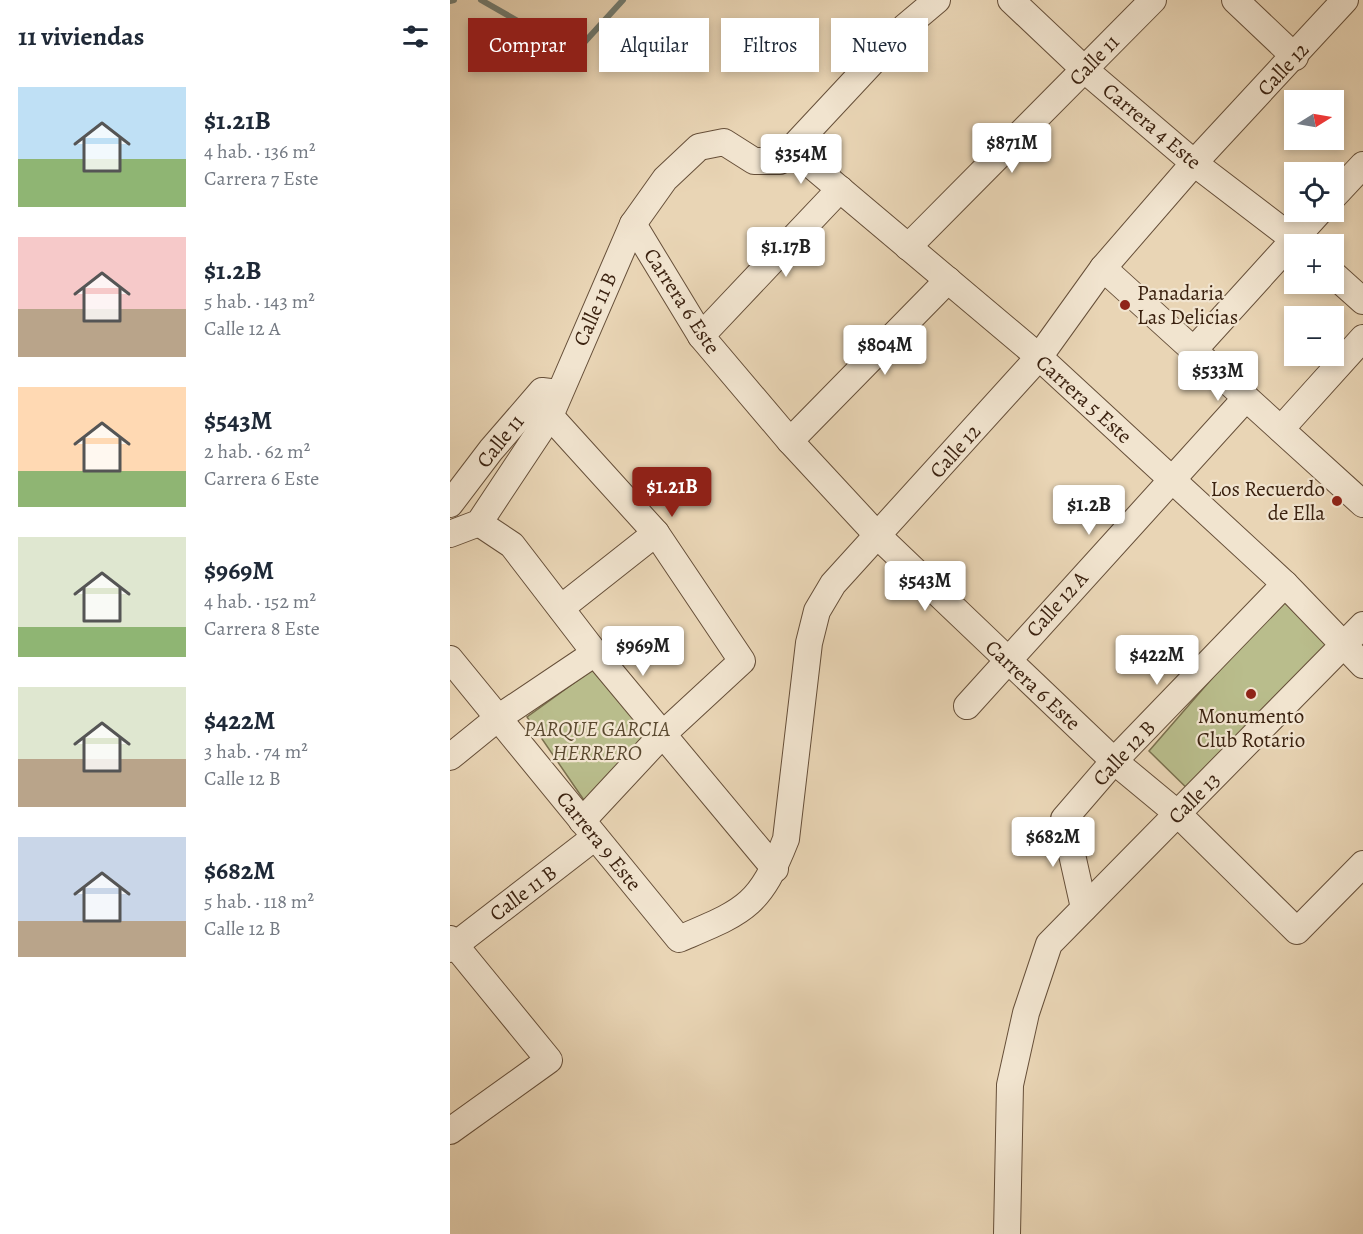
<!DOCTYPE html>
<html lang="es">
<head>
<meta charset="utf-8">
<style>
	:root { --surface:#fff; --page:#f2f2f3; --text:#1f2937; --muted:#747a83; --accent:#8f2418 }
	body { margin:0; font-family:Alegreya,serif; background:var(--page); color:var(--text); height:100vh; display:flex; flex-direction:column; font-size:22px; white-space:nowrap }
	* { box-sizing:border-box; margin:0 }
	p { font-size:20px; color:var(--muted) }
	.icon { flex:none; width:33px; height:33px; fill:none; stroke:currentColor; stroke-width:2; stroke-linecap:round; stroke-linejoin:round }
	.map { position:relative; flex:1; overflow:hidden }
	.side { display:flex; flex-direction:column; background:var(--surface); width:450px }
	.side>* { flex:none }
	.guide { position:absolute; left:18px; top:18px; width:570px; height:54px; display:flex; gap:12px }
	.needle { width:39px; rotate:79deg }
	.controls { position:absolute; left:834px; top:90px; display:grid; gap:12px }
	.controls a { display:grid; place-items:center; width:60px; height:60px; border-radius:0px; background:var(--surface); box-shadow:0 3px 9px #0003; font-size:30px }
	.price { position:absolute; translate:-50% -51px; padding:0 14px; border-radius:6px; background:#fff; color:#222; font-size:20px; line-height:39px; filter:drop-shadow(0 2px 3px #0008) }
	.price::after { content:''; position:absolute; left:50%; top:36px; width:18px; height:14px; margin-left:-9px; background:inherit; clip-path:polygon(0 0,100% 0,50% 100%) }
	.price.selected { background:var(--accent); color:#fff }
	ul { padding:0; list-style:none }
	li { display:flex; align-items:center; gap:18px; height:150px; padding:0 18px }
	li span { display:grid; place-items:center; flex:none; width:168px; height:120px; border-radius:0px; color:#555 }
	li>.icon { margin-inline-start:auto }
	span .icon { width:72px; height:72px; fill:#fffc; stroke-width:1 }
	li b { font-size:26px }
	h2 { display:flex; justify-content:space-between; align-items:center; height:72px; padding:0 18px; font-size:26px }
	.pill { padding:0 21px; border-radius:0px; background:var(--surface); box-shadow:0 3px 9px #0003; font-size:21px; line-height:54px }
	.pill.selected { background:var(--accent); color:#fff }
	main { display:flex; flex:1; min-height:0 }
	.map>svg:first-child { display:block }
	.green { fill:#b9bd8c; stroke:#7a704e; stroke-width:1.5 }
	.lines { fill:none; stroke-linecap:round; stroke-linejoin:round }
	.stream { stroke:#727c71; stroke-width:6 }
	.minor-casing { stroke:#664f39; stroke-width:28 }
	.minor { stroke:#f1e4cf; stroke-width:26 }
	.poi-dot { fill:#8f2418; stroke:#f1e4cf; stroke-width:2 }
	.labels { text-anchor:middle; dominant-baseline:central; stroke-width:4.5; stroke-linejoin:round; paint-order:stroke }
	.street-label { font-size:21px; fill:#3b2210; stroke:#f1e4cf }
	.poi-label { font-size:21px; fill:#3b2210; stroke:#f1e4cf; text-anchor:start }
	.park-label { font-size:21px; font-style:italic; fill:#5a492f; stroke:#f1e4cf }
</style>
</head>
<body>
<main>
<section class="side">
<h2>11 viviendas<svg class="icon" aria-label="filters" viewBox="0 0 24 24"><path d="M4 7h16M4 17h16"/><circle cx="9" cy="7" r="2"/><circle cx="15" cy="17" r="2"/></svg></h2>
<ul>
<li><span style="background:linear-gradient(#bfe0f5 60%,#8fb573 0)"><svg class="icon" aria-label="home" viewBox="0 0 24 24"><path d="M3 11l9-7 9 7M6 9v11h12V9"/></svg></span><div><b>$1.21B</b><p>4 hab. · 136 m²</p><p>Carrera 7 Este</p></div></li>
<li><span style="background:linear-gradient(#f6c9c9 60%,#b9a48a 0)"><svg class="icon" aria-label="home" viewBox="0 0 24 24"><path d="M3 11l9-7 9 7M6 9v11h12V9"/></svg></span><div><b>$1.2B</b><p>5 hab. · 143 m²</p><p>Calle 12 A</p></div></li>
<li><span style="background:linear-gradient(#ffd9b3 70%,#8fb573 0)"><svg class="icon" aria-label="home" viewBox="0 0 24 24"><path d="M3 11l9-7 9 7M6 9v11h12V9"/></svg></span><div><b>$543M</b><p>2 hab. · 62 m²</p><p>Carrera 6 Este</p></div></li>
<li><span style="background:linear-gradient(#dfe7d0 75%,#8fb573 0)"><svg class="icon" aria-label="home" viewBox="0 0 24 24"><path d="M3 11l9-7 9 7M6 9v11h12V9"/></svg></span><div><b>$969M</b><p>4 hab. · 152 m²</p><p>Carrera 8 Este</p></div></li>
<li><span style="background:linear-gradient(#dfe7d0 60%,#b9a48a 0)"><svg class="icon" aria-label="home" viewBox="0 0 24 24"><path d="M3 11l9-7 9 7M6 9v11h12V9"/></svg></span><div><b>$422M</b><p>3 hab. · 74 m²</p><p>Calle 12 B</p></div></li>
<li><span style="background:linear-gradient(#c9d6e8 70%,#b9a48a 0)"><svg class="icon" aria-label="home" viewBox="0 0 24 24"><path d="M3 11l9-7 9 7M6 9v11h12V9"/></svg></span><div><b>$682M</b><p>5 hab. · 118 m²</p><p>Calle 12 B</p></div></li>
</ul>
</section>
<div class="map">
<svg width="913" height="1234" viewBox="0 0 913 1234">
	<rect width="100%" height="100%" fill="#e9d5b5"/>
	<filter id="stains"><feTurbulence type="fractalNoise" baseFrequency=".00333" numOctaves="4"/><feColorMatrix values="0 0 0 0 .2 0 0 0 0 .09 0 0 0 0 .02 0 0 0 .5 -.17"/></filter>
	<radialGradient id="worn" r=".72"><stop offset=".6" stop-color="#630" stop-opacity="0"/><stop offset="1" stop-color="#630" stop-opacity=".3"/></radialGradient>
	<g class="green">
		<path d="M837,592L889,644L751,802L699,751Z"/>
		<path d="M142,670L209,744L140,809L77,717Z"/>
	</g>
	<g class="lines">
		<g class="stream">
			<path d="M31,0L87,32L131,46L173,0"/>
			<path d="M0,1L4,0"/>
		</g>
		<g class="minor-casing">
			<g id="minor">
				<path d="M561,0L635,70L744,163L850,244"/>
				<path d="M785,0L845,57"/>
				<path d="M341,148L589,357L835,584L913,665"/>
				<path d="M884,196L913,165"/>
				<path d="M183,224L251,336L340,441L429,537L664,761L728,814L847,931L913,864"/>
				<path d="M458,247L703,0"/>
				<path d="M653,268L913,504"/>
				<path d="M884,275L913,301"/>
				<path d="M251,336L390,189"/>
				<path d="M742,352L869,212"/>
				<path d="M100,416L206,533L292,661L213,734L132,821"/>
				<path d="M831,429L913,338"/>
				<path d="M340,441L498,280"/>
				<path d="M0,504L41,450L92,391L108,393"/>
				<path d="M29,523L62,545L145,653L325,869"/>
				<path d="M0,534L29,523L100,416L183,224L215,179L249,147L274,142L304,161H330L455,27L487,0"/>
				<path d="M111,608L206,533"/>
				<path d="M0,659L229,939C294,911 309,908 336,839L359,643L367,611L383,584L589,357L653,268L744,163L895,0"/>
				<path d="M517,706L796,398"/>
				<path d="M0,757L48,718L145,653"/>
				<path d="M634,908L614,819L664,761L835,584"/>
				<path d="M0,939L99,1060L0,1131"/>
				<path d="M0,949L145,837"/>
				<path d="M557,1234L560,1085L576,1013L599,944L913,625"/>
			</g>
		</g>
		<use href="#minor" class="minor"/>
	</g>
	<g class="poi-dot">
		<circle cx="675" cy="305" r="6"/>
		<circle cx="887" cy="501" r="6"/>
		<circle cx="801" cy="694" r="6"/>
	</g>
	<g class="labels">
		<g class="street-label">
			<text transform="translate(644 60) rotate(-46)">Calle 11</text>
			<text transform="translate(833 69) rotate(-47)">Calle 12</text>
			<text transform="translate(702 126) rotate(40)">Carrera 4 Este</text>
			<text transform="translate(232 301) rotate(57)">Carrera 6 Este</text>
			<text transform="translate(145 309) rotate(-66)">Calle 11 B</text>
			<text transform="translate(634 399) rotate(42)">Carrera 5 Este</text>
			<text transform="translate(50 441) rotate(-51)">Calle 11</text>
			<text transform="translate(505 451) rotate(-48)">Calle 12</text>
			<text transform="translate(607 604) rotate(-48)">Calle 12 A</text>
			<text transform="translate(583 685) rotate(43)">Carrera 6 Este</text>
			<text transform="translate(674 753) rotate(-47)">Calle 12 B</text>
			<text transform="translate(744 798) rotate(-45)">Calle 13</text>
			<text transform="translate(149 841) rotate(51)">Carrera 9 Este</text>
			<text transform="translate(73 893) rotate(-37)">Calle 11 B</text>
		</g>
		<g class="poi-label">
			<text x="687" y="293">Panadaria<tspan x="687" dy="24">Las Delicias</tspan></text>
			<text x="875" y="489" text-anchor="end">Los Recuerdo<tspan x="875" dy="24">de Ella</tspan></text>
			<text x="801" y="716" text-anchor="middle">Monumento<tspan x="801" dy="24">Club Rotario</tspan></text>
		</g>
		<g class="park-label">
			<text x="147" y="729">PARQUE GARCIA<tspan x="147" dy="24">HERRERO</tspan></text>
		</g>
	</g>
	<rect width="100%" height="100%" filter="url(#stains)"/>
	<rect width="100%" height="100%" fill="url(#worn)"/>
</svg>
<div class="controls">
<a><svg class="needle" viewBox="-14 -14 28 28"><path d="M0-13l5 13h-10z" fill="#e53935"/><path d="M0 13l5-13h-10z" fill="#747a83"/></svg></a>
<a><svg class="icon" aria-label="locate" viewBox="0 0 24 24"><circle cx="12" cy="12" r="6"/><path d="M12 2v4M12 18v4M2 12h4M18 12h4"/></svg></a>
<a>+</a>
<a>−</a>
</div>
<b class="price" style="left:562px;top:174px">$871M</b>
<b class="price" style="left:351px;top:185px">$354M</b>
<b class="price" style="left:336px;top:278px">$1.17B</b>
<b class="price" style="left:435px;top:376px">$804M</b>
<b class="price" style="left:768px;top:402px">$533M</b>
<b class="price selected" style="left:222px;top:518px">$1.21B</b>
<b class="price" style="left:639px;top:536px">$1.2B</b>
<b class="price" style="left:475px;top:612px">$543M</b>
<b class="price" style="left:193px;top:677px">$969M</b>
<b class="price" style="left:707px;top:686px">$422M</b>
<b class="price" style="left:603px;top:868px">$682M</b>
<div class="guide">
<a class="pill selected">Comprar</a>
<a class="pill">Alquilar</a>
<a class="pill">Filtros</a>
<a class="pill">Nuevo</a>
</div>
</div>
</main>
</body>
</html>
